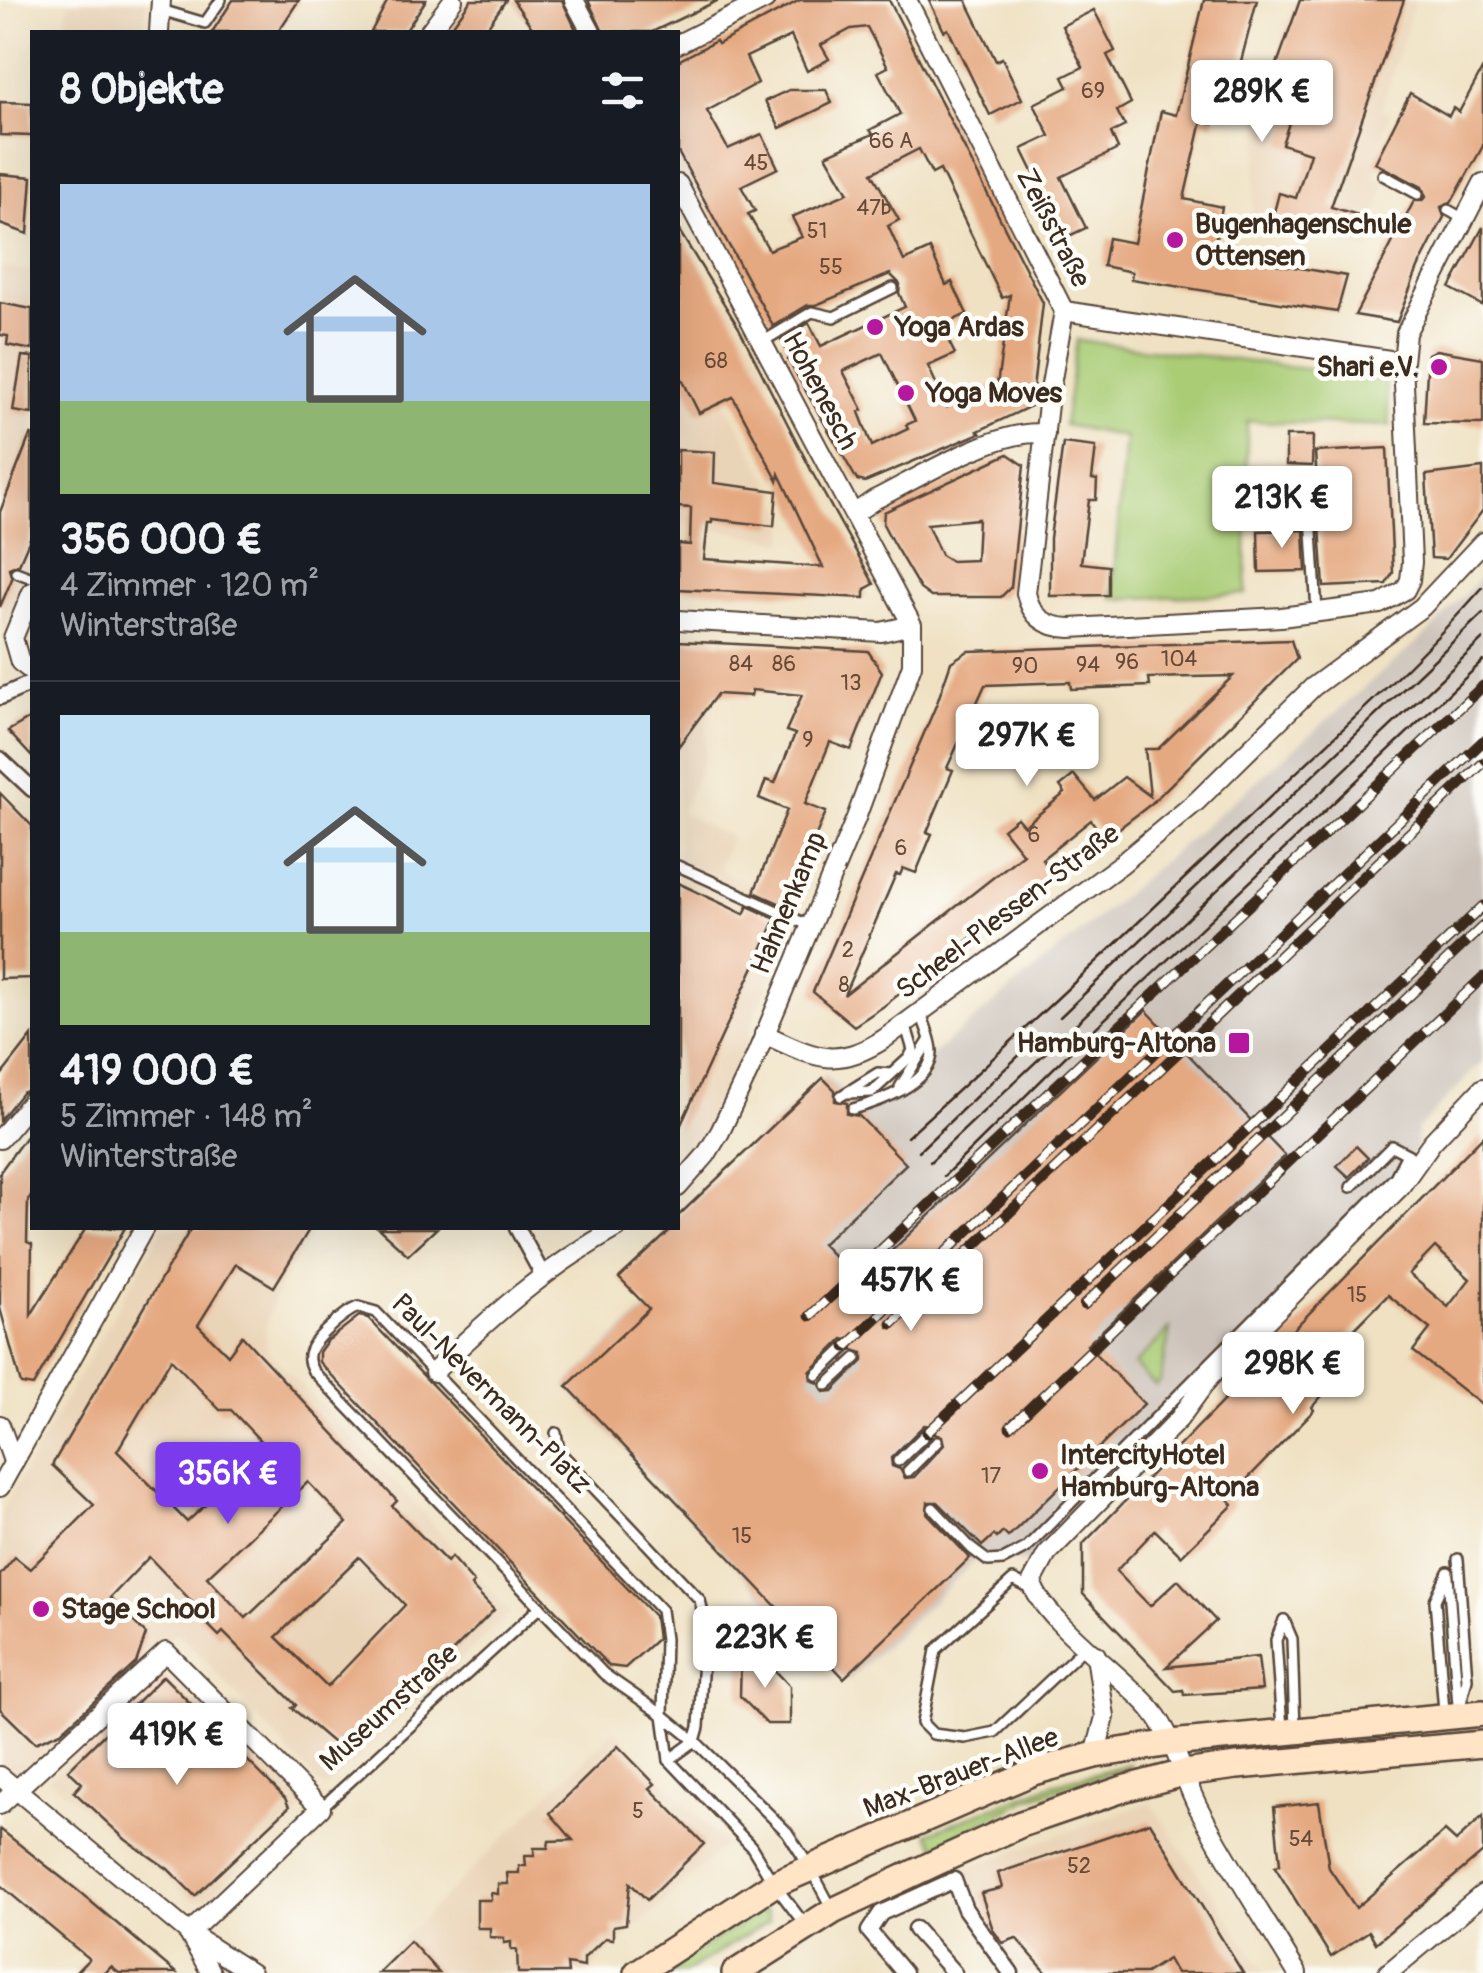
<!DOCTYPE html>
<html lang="de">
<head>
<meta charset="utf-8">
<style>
	:root { --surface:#171b24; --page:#20242c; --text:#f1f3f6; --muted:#9ea1a6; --line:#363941; --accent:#7c3aed }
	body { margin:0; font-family:Pangolin,sans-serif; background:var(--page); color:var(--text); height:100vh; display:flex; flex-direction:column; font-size:38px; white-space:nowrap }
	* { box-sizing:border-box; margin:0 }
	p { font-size:32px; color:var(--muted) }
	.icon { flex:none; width:55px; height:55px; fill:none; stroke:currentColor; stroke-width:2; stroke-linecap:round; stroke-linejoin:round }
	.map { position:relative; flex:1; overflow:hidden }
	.drawer { position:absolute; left:30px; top:30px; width:650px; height:1200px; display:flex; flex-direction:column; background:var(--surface); border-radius:0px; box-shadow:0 10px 40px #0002 }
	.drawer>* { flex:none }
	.price { position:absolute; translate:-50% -85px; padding:0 22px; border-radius:10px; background:#fff; color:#222; font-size:32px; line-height:65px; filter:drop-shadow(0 2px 5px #0008) }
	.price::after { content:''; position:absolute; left:50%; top:60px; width:30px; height:22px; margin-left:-15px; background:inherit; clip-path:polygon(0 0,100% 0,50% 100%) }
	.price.current { background:var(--accent); color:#fff }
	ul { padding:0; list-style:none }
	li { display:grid; align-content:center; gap:20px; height:530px; padding:0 30px }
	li+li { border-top:2px solid var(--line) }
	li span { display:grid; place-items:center; height:310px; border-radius:0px; color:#555 }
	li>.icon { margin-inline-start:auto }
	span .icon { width:180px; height:180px; fill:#fffc; stroke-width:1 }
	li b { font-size:42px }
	h2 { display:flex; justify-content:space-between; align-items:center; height:120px; padding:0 30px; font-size:42px }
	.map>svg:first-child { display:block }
	.built { fill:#ead4b8 }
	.industrial { fill:#ccc2b9 }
	.green { fill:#a9cc75; stroke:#727b4a; stroke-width:2.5 }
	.building { fill:#e5a981; fill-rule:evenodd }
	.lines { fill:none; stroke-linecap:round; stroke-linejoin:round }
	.service-casing { stroke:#564537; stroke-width:14 }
	.pedestrian-casing { stroke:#564537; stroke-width:19 }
	.minor-casing { stroke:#564537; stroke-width:22 }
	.secondary-casing { stroke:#564537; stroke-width:30 }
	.service { stroke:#fff; stroke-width:9 }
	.pedestrian { stroke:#fff; stroke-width:14 }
	.minor { stroke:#fff; stroke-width:18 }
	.secondary { stroke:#ffe4c6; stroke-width:25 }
	.tram { stroke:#3b2a1e; stroke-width:2.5 }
	.rail-casing { stroke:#3b2a1e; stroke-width:11 }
	.rail { stroke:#fdfcf7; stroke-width:8; stroke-dasharray:22; stroke-linecap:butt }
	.poi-dot { fill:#b5179e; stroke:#fdfcf7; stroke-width:4 }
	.labels { text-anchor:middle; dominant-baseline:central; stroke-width:9; stroke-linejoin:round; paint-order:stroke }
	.number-label { font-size:22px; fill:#664a37 }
	.poi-label { font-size:28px; font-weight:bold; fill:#3b2a1e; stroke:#fdfcf7; text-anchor:start }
	.street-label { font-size:28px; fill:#3b2a1e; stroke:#fdfcf7 }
</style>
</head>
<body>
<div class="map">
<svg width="1483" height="1973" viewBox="0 0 1483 1973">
	<rect width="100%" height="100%" fill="#fdfcf7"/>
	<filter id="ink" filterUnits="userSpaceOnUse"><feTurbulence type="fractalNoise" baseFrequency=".01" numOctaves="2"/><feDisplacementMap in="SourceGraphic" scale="20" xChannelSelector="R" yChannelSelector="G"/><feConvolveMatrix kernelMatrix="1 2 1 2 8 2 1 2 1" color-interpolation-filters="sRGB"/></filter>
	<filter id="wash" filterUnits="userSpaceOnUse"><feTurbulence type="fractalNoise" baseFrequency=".0048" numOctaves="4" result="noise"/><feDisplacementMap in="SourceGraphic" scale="40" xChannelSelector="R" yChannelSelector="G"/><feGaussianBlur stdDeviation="2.25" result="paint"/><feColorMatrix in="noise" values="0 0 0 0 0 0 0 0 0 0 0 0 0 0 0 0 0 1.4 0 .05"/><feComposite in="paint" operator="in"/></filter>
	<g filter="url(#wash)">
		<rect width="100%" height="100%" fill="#efe1c2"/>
		<g class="built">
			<path d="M69,0H146L143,32H64Z"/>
			<path d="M1294,0H1415L1381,110L1389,112L1374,178L1385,180L1370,250L1251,220L1262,110Z"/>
			<path d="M32,252V560L0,631V266L29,272Z"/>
			<path d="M721,300H728L770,375L726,401L785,511L786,542L678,522V306Z"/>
			<path d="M678,632L716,634L703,762L680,813L731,837L719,863L725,874L796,907L785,933L790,939L756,1012L746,1049L711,1125L678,1169Z"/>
			<path d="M163,1228H316L276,1293L265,1328L268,1351L406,1494L510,1613L324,1789L177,1631L39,1758L11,1777L0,1767V1514Z"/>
			<path d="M171,1659L307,1793L305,1808L208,1898L192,1900L48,1779Z"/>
			<path d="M614,1730L725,1845L587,1973H367Z"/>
			<path d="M1150,1802L1265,1973H1020L996,1949L958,1872Z"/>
		</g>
		<path class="industrial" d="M1483,574V1061L1417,1130L1416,1149L1406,1168L1164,1424L1027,1563L982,1554L849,1680L842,1679L565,1386L691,1266L660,1232L665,1228H678V1215L825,1075L864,1110L1094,921L1430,631Z"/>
		<g class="green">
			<path d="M1077,340L1385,379L1390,426L1247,421L1246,594L1112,599L1125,437L1064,425Z"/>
			<path d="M1170,1329L1160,1382L1155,1386L1134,1365Z"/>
			<path d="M1130,1764L1131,1767L1030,1798L936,1847L928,1833L1053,1784Z"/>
			<path d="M762,1911H766L769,1921L685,1973H662Z"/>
		</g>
		<g id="blocks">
			<g class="building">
				<path d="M233,0H299L278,32H212Z"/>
				<path d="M388,0H426L405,32H371Z"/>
				<path d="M471,0H506L484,32H448Z"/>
				<path d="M513,0H562L577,32H535Z"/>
				<path d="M588,0H719L652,32H603Z"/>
				<path d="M800,0H889L1043,303L1031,406L978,431L980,433L865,482L857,480L788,360L791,358L781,340L809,323L821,346L905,307L899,293L900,284L890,274L816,305H808L773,326L678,152V61L716,41L718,44ZM867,27L888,67L878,72L900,114L870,130L873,134L826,155L848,193L792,217L802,237L769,250L748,214L755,211L741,186L778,168L762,134L728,149L707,111L758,83L746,57L791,36L807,71L829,59L821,45L851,29ZM919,149L932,174L940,170L1002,298L1010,295L997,385L947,407L928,366L955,354L941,326L967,314L952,282L946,285L930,249L904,261L888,226L899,220L872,173ZM882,353L915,421L906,425L908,429L872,446L859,412L863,410L843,371Z"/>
				<path d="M929,0H966L996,61L1002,58L1022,99L990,115L948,29L944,31Z"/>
				<path d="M1204,0H1257L1241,61L1275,70L1300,0H1404L1331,207L1362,216L1356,239L1273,216L1279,193L1296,198L1310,153L1282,144L1289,123L1232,102L1228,117L1216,114L1213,124L1202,121L1184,199L1222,207L1213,253L1347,276L1337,312L1131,279L1132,272L1103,266L1108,238L1134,243L1161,111L1176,115Z"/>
				<path d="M1094,10L1115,51L1107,55L1131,103L1117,111L1125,126L1111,133L1118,149L1061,177L1086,228L1054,243L1040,215L1052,210L1022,149L1050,136L1034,104L1068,87L1063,77L1083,67L1062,26Z"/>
				<path d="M1483,68V146L1451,203L1441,207L1444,217L1418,268L1397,322L1355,315L1414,201H1421L1426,197L1422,187L1375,163L1410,93L1449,116L1453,108L1459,112Z"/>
				<path d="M789,90H826L832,103L780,128L765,101Z"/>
				<path d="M0,102L32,103V136L0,135Z"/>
				<path d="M0,174L32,177L28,234L0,224Z"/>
				<path d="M1483,227V306L1450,288Z"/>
				<path d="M678,229L739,328L813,474L874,584L865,589V598L678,589V544L690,545L691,508L678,507V450L715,452L714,483L777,491L774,526L712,519V523H708L704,559L823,567L779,474L778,481L733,397L699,413L678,371Z"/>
				<path d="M0,303L32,309V350L7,345L8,336L0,335Z"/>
				<path d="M1436,350L1483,358V424L1424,423L1428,354Z"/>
				<path d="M22,356L32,357V414L13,411Z"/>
				<path d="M30,435H32V534L19,564L9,568L12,579L0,607V512Z"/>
				<path d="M1286,436H1313L1312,466L1286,465Z"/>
				<path d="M1063,443L1096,447L1092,479L1097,480L1096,500H1089L1081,563L1108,566V595L1050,596V538Z"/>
				<path d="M1387,448L1393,573L1386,584L1324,587L1315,452Z"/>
				<path d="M1008,454L1024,465L1011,587L1001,597H931L920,589L893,543L883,524L884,512ZM978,519L976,560L951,561L941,555L927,524Z"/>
				<path d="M1483,468V510L1446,559L1431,558L1426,475Z"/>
				<path d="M1304,530L1306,571L1259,572L1258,531Z"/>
				<path d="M1291,640L1297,659L1151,804L1105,839L1091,820L1042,859L1053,873L884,1006L854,1026L813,992L937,703L951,662L968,651ZM1233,676L1158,749H1145L1150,796L1124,777L1095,800L1074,775L1060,786L1065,793L1024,826L1017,818L1003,829L1023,854L844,995L896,874L900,875L903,868L916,873L932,834L927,832L953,770L947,768L985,685L1070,682L1071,689L1150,686L1149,678Z"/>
				<path d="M678,641L868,651L882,672L851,750L830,742L805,804L826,812L787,902L783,905L754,892L787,810L759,798L766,780L775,783L795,734L786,731L802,695L752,690L751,696L717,694L678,747Z"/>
				<path d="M32,717V757L8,731Z"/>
				<path d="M0,793L32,826V978L0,979Z"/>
				<path d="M678,883L744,914L748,906L776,919L678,1131Z"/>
				<path d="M1146,1010L1285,1156L1087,1345L1144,1404L1008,1537L1003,1532L997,1538L994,1535L982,1546L938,1502H928L927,1513L970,1558L844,1678L567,1386L649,1309L619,1278L673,1228H678V1216L823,1078L835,1090V1101L847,1103V1114L859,1116L906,1164L822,1244L859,1282ZM843,1339L852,1342L853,1350L863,1353V1361L833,1391L824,1392L819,1383L811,1380L810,1372ZM924,1425L930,1426L935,1434L942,1436L944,1445L914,1477L905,1478L900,1469L892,1466L891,1458Z"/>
				<path d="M32,1036V1089L22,1093L0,1120V1077Z"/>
				<path d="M32,1128V1195L28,1201L27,1242L32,1244L31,1315L86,1228H125L33,1386L21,1384L0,1308V1172Z"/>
				<path d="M1483,1136V1406L1413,1351L1430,1329L1388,1295L1333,1351L1349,1365L1312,1407L1314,1410L1228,1499L1233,1505L1181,1556L1155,1530L1116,1571L1150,1606L1178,1580L1216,1621L1166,1667L1258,1657L1262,1690L1184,1695L1183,1690L1175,1691L1083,1594V1544ZM1435,1247L1470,1279L1448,1307L1409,1274Z"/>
				<path d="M1356,1146L1368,1158L1349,1177L1337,1166Z"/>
				<path d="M191,1228H310L274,1287L236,1264L198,1325L228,1355L242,1336L397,1501L392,1506L447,1562L451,1557L474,1583L471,1586L494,1610L441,1663L446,1668L404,1708L398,1702L345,1753L292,1708L296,1705L223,1632L219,1636L193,1610L197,1607L149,1557L110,1598L146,1634L136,1663L61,1732L35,1743L0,1709V1575L15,1557L30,1569L94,1505L52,1465ZM171,1359L220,1410H231L267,1448L187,1522L117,1451ZM308,1482L347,1523L246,1618L207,1577ZM359,1557L405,1605L327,1687L276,1637Z"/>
				<path d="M378,1228H437L408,1255Z"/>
				<path d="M359,1316L368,1318L654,1616L657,1639L625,1668L609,1666L319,1362V1352L327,1341Z"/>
				<path d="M741,1658L764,1659L790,1686V1724H767L740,1696Z"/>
				<path d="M163,1676L285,1798L289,1807L195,1896L168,1869L126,1840L74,1792L82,1783L68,1770Z"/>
				<path d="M618,1746L655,1784L650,1788L704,1844L647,1900L630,1883L626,1924L613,1926V1939L605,1938L584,1958V1967L567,1964L568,1973H518L517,1950H511V1942L504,1943V1938L490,1937V1928H477V1900H491V1893L498,1894V1884H508L507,1873H519V1866H526L525,1856H534V1848H548L549,1841L573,1840L550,1813Z"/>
				<path d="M1319,1802L1329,1868L1356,1908L1445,1831L1456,1841L1483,1816V1852L1376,1943L1369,1931L1331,1957L1275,1867L1280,1864L1274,1807Z"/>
				<path d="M1150,1822L1243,1973H1176L1168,1959L1146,1973H1047L1016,1938L1003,1943L993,1930L981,1893L1002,1888L998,1873Z"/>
				<path d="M0,1829L77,1890L176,1973H119L111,1967L105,1973H75L89,1959L0,1885Z"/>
				<path d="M410,1941L439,1973H378Z"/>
			</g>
		</g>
	</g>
	<g filter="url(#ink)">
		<use href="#blocks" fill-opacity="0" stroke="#564537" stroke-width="2.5"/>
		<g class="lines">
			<g class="service-casing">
				<g id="service">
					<path d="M161,10L205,23L221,0"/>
					<path d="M1383,175L1418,194"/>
					<path d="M1448,210L1464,219"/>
					<path d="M762,342L812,312L834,317L893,288"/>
					<path d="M1311,516L1317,612"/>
					<path d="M16,572L32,578"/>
					<path d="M678,866L808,925"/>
					<path d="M900,1087L929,1041"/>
					<path d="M848,1093L872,1092L909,1058L913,1050L905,1023"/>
					<path d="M841,1096L878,1073L891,1074"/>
					<path d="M853,1109C878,1102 932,1084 932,1052C932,1040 925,1025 921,1014"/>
					<path d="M1351,1187L1392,1146L1409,1155"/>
					<path d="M817,1375L846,1347"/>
					<path d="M827,1385L856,1358"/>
					<path d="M556,1433L559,1451L700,1600L705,1623L699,1727L695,1741"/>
					<path d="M898,1461L927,1433"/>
					<path d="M908,1471L937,1442"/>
					<path d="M933,1508L972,1549L988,1561L1003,1560L1026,1548L1395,1177L1407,1154"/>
					<path d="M1458,1559L1467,1679L1459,1711"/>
					<path d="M1448,1576L1458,1705"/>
					<path d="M1031,1589L1013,1580L936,1650L922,1723L933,1734L965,1738L995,1732L1084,1648"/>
					<path d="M1284,1620L1292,1639L1295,1730"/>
					<path d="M1444,1711L1435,1600L1448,1572"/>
					<path d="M1282,1730L1276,1640L1284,1620"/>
					<path d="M669,1760L695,1741"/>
					<path d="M321,1808L540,1607"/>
					<path d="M805,1925L774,1884L751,1846L669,1760L663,1715L665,1639L661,1610L376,1312L358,1307C345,1312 310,1341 309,1355C308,1361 310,1365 313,1371L604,1674L663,1715L695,1741L787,1832L809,1866L831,1907"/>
				</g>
			</g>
			<g class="pedestrian-casing">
				<g id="pedestrian">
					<path d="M0,697L32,683"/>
					<path d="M0,759L32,789"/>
					<path d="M517,1228L542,1274"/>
					<path d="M915,1929L954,1973"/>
					<path d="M904,1973L869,1931L881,1913L954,1880L965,1909L1011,1973"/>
				</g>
			</g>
			<g class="minor-casing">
				<g id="minor">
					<path d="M574,0L591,32"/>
					<path d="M907,0L1064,311L1049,396L1026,593C1031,617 1046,627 1070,628L1281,617L1380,604L1405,590L1410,580L1412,562L1403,362L1406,333L1483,183"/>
					<path d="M159,32L161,0"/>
					<path d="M429,32L453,0"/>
					<path d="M678,44L765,0"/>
					<path d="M678,184L912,625V665L856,818L755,1058L720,1132L706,1155L678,1187"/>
					<path d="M1064,311L1403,362"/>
					<path d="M855,513L874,500C915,480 1001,426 1045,434"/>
					<path d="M32,592L13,638L20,662L32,671"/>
					<path d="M678,620L881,632L912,625"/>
					<path d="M764,1034C812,1056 835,1071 884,1039L1120,865L1197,801L1313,687L1422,607L1483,542"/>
					<path d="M0,1139L32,1101"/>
					<path d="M434,1372C491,1316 547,1267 617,1228"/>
					<path d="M0,1425L13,1461"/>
					<path d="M0,1487L144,1228"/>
					<path d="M1095,1755L1105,1717L1096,1655"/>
					<path d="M0,1776L189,1933L251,1973"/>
					<path d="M0,1805L166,1652L321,1808L189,1933"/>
					<path d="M189,1934L211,1973"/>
					<path d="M1297,1973C1264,1918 1228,1864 1198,1807C1182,1776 1175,1738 1152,1710C1127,1679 1038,1616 1032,1582L1047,1554L1179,1419L1209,1378L1400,1187L1432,1142L1483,1088"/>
					<path d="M1388,1973L1483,1894"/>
				</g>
			</g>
			<g class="secondary-casing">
				<g id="secondary">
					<path d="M637,1973L774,1884L1033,1772L1095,1755L1171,1743L1483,1713"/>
					<path d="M735,1973L833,1911L937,1862L1021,1824L1126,1788L1184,1773L1237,1766L1483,1744"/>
				</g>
			</g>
			<use href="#service" class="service"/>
			<use href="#pedestrian" class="pedestrian"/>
			<use href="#minor" class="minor"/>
			<use href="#secondary" class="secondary"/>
			<g class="tram">
				<path d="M1060,1017L1483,613"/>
				<path d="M907,1137C1023,1032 1137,924 1250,816C1329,741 1411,669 1483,587"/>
				<path d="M919,1151L1031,1044"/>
				<path d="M930,1162L1483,639"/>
				<path d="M944,1176L1067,1055L1483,661"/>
			</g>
			<g class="rail-casing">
				<g id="rail">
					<path d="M1084,1305L1483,926"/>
					<path d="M810,1316L1483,686"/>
					<path d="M892,1324L1483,763"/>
					<path d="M846,1347L1483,741"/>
					<path d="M1010,1427L1483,977"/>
					<path d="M927,1433L1483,906"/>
				</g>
			</g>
			<use href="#rail" class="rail"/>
		</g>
	</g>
	<g class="poi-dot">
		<circle cx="1175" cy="240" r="10"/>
		<circle cx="875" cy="327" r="10"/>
		<circle cx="1439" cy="367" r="10"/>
		<circle cx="906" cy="393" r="10"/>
		<rect x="1227" y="1031" width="24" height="24" rx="5"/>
		<circle cx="1040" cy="1471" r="10"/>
		<circle cx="41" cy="1609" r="10"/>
	</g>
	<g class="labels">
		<g class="number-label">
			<text x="1093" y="91">69</text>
			<text x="891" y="141">66 A</text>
			<text x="756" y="163">45</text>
			<text x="874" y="208">47b</text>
			<text x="817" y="231">51</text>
			<text x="831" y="267">55</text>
			<text x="716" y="361">68</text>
			<text x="1179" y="659">104</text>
			<text x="1127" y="662">96</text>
			<text x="741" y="664">84</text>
			<text x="784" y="664">86</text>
			<text x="1088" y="665">94</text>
			<text x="1025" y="666">90</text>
			<text x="851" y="683">13</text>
			<text x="808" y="740">9</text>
			<text x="1034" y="835">6</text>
			<text x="901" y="848">6</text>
			<text x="848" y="950">2</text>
			<text x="844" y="985">8</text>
			<text x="1357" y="1295">15</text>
			<text x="991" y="1476">17</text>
			<text x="742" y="1536">15</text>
			<text x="638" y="1811">5</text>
			<text x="1301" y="1839">54</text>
			<text x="1079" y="1866">52</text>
		</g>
		<g class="poi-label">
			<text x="1195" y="224">Bugenhagenschule<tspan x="1195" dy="32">Ottensen</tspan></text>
			<text x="895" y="327">Yoga Ardas</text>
			<text x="1419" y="367" text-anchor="end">Shari e.V.</text>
			<text x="926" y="393">Yoga Moves</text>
			<text x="1216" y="1043" text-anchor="end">Hamburg-Altona</text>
			<text x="1060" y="1455">IntercityHotel<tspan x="1060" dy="32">Hamburg-Altona</tspan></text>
			<text x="61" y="1609">Stage School</text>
		</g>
		<g class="street-label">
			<text transform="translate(1053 228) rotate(63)">Zeißstraße</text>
			<text transform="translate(820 391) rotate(62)">Hohenesch</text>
			<text transform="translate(789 903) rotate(-67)">Hahnenkamp</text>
			<text transform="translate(1008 912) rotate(-37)">Scheel-Plessen-Straße</text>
			<text transform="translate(491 1394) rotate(45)">Paul-Nevermann-Platz</text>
			<text transform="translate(389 1708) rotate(-42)">Museumstraße</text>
			<text transform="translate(961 1773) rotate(-21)">Max-Brauer-Allee</text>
		</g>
	</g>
</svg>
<b class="price" style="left:1262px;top:145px">289K €</b>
<b class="price" style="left:1282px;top:551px">213K €</b>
<b class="price" style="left:1027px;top:789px">297K €</b>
<b class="price" style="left:911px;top:1334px">457K €</b>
<b class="price" style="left:1293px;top:1417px">298K €</b>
<b class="price current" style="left:228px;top:1527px">356K €</b>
<b class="price" style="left:765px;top:1691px">223K €</b>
<b class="price" style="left:177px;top:1788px">419K €</b>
<section class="drawer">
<h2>8 Objekte<svg class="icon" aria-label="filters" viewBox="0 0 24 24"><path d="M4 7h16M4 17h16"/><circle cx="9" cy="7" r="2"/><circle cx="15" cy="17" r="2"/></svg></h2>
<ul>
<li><span style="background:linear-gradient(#a9c7e8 70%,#8fb573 0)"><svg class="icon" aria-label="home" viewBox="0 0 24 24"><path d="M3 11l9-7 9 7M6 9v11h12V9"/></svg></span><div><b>356 000 €</b><p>4 Zimmer · 120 m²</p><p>Winterstraße</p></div></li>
<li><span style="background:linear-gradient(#bfe0f5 70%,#8fb573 0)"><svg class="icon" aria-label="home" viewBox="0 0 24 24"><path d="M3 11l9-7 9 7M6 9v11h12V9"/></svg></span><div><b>419 000 €</b><p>5 Zimmer · 148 m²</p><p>Winterstraße</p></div></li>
</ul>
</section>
</div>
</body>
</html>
